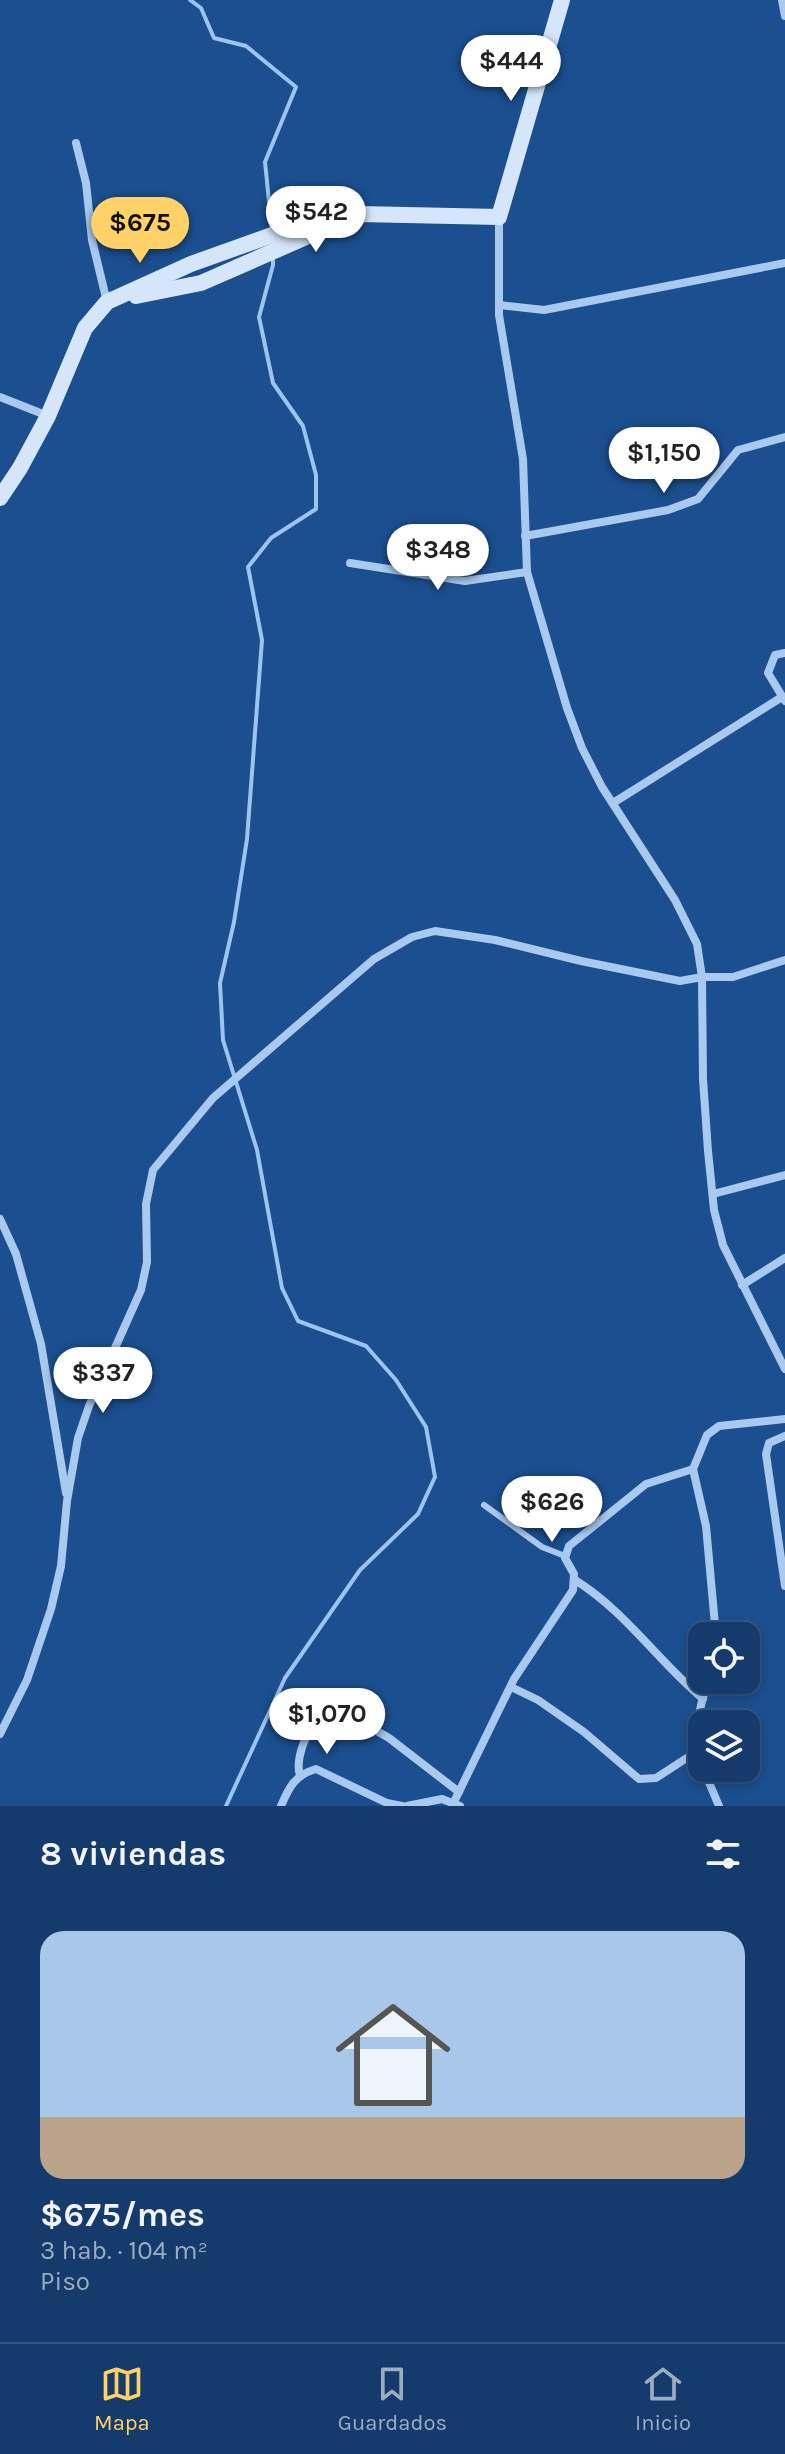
<!DOCTYPE html>
<html lang="es">
<head>
<meta charset="utf-8">
<style>
	:root { --surface:#143b6b; --page:#1d4271; --text:#f1f3f6; --muted:#9dadc1; --line:#33557e; --accent:#ffd166 }
	body { margin:0; font-family:Karla,sans-serif; background:var(--page); color:var(--text); height:100vh; display:flex; flex-direction:column; font-size:30px; white-space:nowrap }
	* { box-sizing:border-box; margin:0 }
	p { font-size:26px; color:var(--muted) }
	.icon { flex:none; width:44px; height:44px; fill:none; stroke:currentColor; stroke-width:2; stroke-linecap:round; stroke-linejoin:round }
	.map { position:relative; height:1806px; overflow:hidden }
	.sheet { display:flex; flex-direction:column; background:var(--surface); flex:1 }
	.sheet>* { flex:none }
	.tools { position:absolute; left:688px; top:1622px; display:grid; gap:16px }
	.tools a { display:grid; place-items:center; width:72px; height:72px; border-radius:16px; background:var(--surface); box-shadow:0 4px 12px #0003,0 0 0 2px var(--line); font-size:40px }
	.price { position:absolute; translate:-50% -68px; padding:0 18px; border-radius:28px; background:#fff; color:#222; font-size:26px; line-height:52px; filter:drop-shadow(0 2px 4px #0008) }
	.price::after { content:''; position:absolute; left:50%; top:48px; width:24px; height:18px; margin-left:-12px; background:inherit; clip-path:polygon(0 0,100% 0,50% 100%) }
	.price.on { background:var(--accent); color:#111 }
	ul { padding:0; list-style:none }
	li { display:grid; align-content:center; gap:16px; height:424px; padding:0 40px }
	li+li { border-top:2px solid var(--line) }
	li span { display:grid; place-items:center; height:248px; border-radius:24px; color:#555 }
	li>.icon { margin-inline-start:auto }
	span .icon { width:144px; height:144px; fill:#fffc; stroke-width:1 }
	li b { font-size:34px }
	h2 { display:flex; justify-content:space-between; align-items:center; height:96px; padding:0 40px; font-size:34px }
	.menu { display:flex; justify-content:space-around; align-items:center; height:112px; border-top:2px solid var(--line); background:var(--surface); font-size:22px; color:var(--muted) }
	.menu a { display:grid; justify-items:center; gap:4px }
	.menu .on { color:var(--accent) }
	.map>svg:first-child { display:block }
	.lines { fill:none; stroke-linecap:round; stroke-linejoin:round }
	.stream { stroke:#9cc4f0; stroke-width:4 }
	.lane { stroke:#a9c9ee; stroke-width:6 }
	.street { stroke:#a9c9ee; stroke-width:8 }
	.secondary { stroke:#d6e6fa; stroke-width:16 }
</style>
</head>
<body>
<div class="map">
<svg width="785" height="1806" viewBox="0 0 785 1806">
	<rect width="100%" height="100%" fill="#1b4f8f"/>
	<g class="lines">
		<g class="stream">
			<path d="M190,0L201,8L214,38L246,46L296,87L265,162L272,231"/>
			<path d="M226,1806L285,1678L360,1570L418,1514L435,1477L426,1427L396,1380L366,1346L298,1321L282,1288L257,1150L223,1040L220,983L234,922L247,839L262,640L248,567L271,538L316,509V475L303,426L273,383L259,317L273,265V256"/>
		</g>
		<path class="lane" d="M484,1505L542,1547L565,1556"/>
		<g class="street">
			<path d="M782,0L785,16"/>
			<path d="M76,143L86,183L92,240L107,302"/>
			<path d="M499,218V315L523,459L527,572L567,708L582,748L602,787L675,900L697,944L702,977L703,1079L708,1151L714,1210L723,1245L785,1369"/>
			<path d="M499,305L544,310L785,263"/>
			<path d="M0,397L48,416"/>
			<path d="M525,536L668,510L698,499L738,450L785,437"/>
			<path d="M350,563L465,581L527,572"/>
			<path d="M785,701L768,673L775,655L785,653"/>
			<path d="M613,803L782,697"/>
			<path d="M713,1194L785,1175"/>
			<path d="M0,1219L16,1254L41,1344L66,1493"/>
			<path d="M742,1285L785,1258"/>
			<path d="M785,1436L769,1443L766,1454L785,1586"/>
			<path d="M693,1469L706,1526L716,1636"/>
			<path d="M575,1580C625,1611 658,1661 703,1699"/>
			<path d="M511,1687L538,1700L584,1732L639,1779L656,1778L699,1750"/>
			<path d="M0,1734L27,1680L51,1609L61,1566L67,1501L78,1438L89,1406L141,1290L147,1262L146,1204L153,1170L213,1098L374,959L412,937L435,931L495,940L581,961L680,981L702,977H733L785,960"/>
			<path d="M702,1767C694,1738 698,1707 709,1680"/>
			<path d="M703,1768L719,1806"/>
			<path d="M300,1775C293,1757 314,1711 333,1706L389,1738L459,1792"/>
			<path d="M281,1806C289,1787 295,1775 316,1769L387,1803L402,1806"/>
			<path d="M407,1806L442,1799L460,1806"/>
			<path d="M452,1806L514,1679L573,1590L574,1574L565,1558L569,1546L646,1484L693,1469L707,1435L719,1426L785,1419"/>
		</g>
		<g class="secondary">
			<path d="M136,296L201,283L338,223"/>
			<path d="M0,498L20,468L48,416L85,328L107,302L191,264L311,221L359,214L499,217L562,0"/>
		</g>
	</g>
</svg>
<div class="tools">
<a><svg class="icon" aria-label="locate" viewBox="0 0 24 24"><circle cx="12" cy="12" r="6"/><path d="M12 2v4M12 18v4M2 12h4M18 12h4"/></svg></a>
<a><svg class="icon" aria-label="layers" viewBox="0 0 24 24"><path d="M12 4l9 5-9 5-9-5zM3 14l9 5 9-5"/></svg></a>
</div>
<b class="price" style="left:511px;top:103px">$444</b>
<b class="price" style="left:316px;top:254px">$542</b>
<b class="price on" style="left:140px;top:265px">$675</b>
<b class="price" style="left:664px;top:495px">$1,150</b>
<b class="price" style="left:438px;top:592px">$348</b>
<b class="price" style="left:103px;top:1415px">$337</b>
<b class="price" style="left:552px;top:1544px">$626</b>
<b class="price" style="left:327px;top:1756px">$1,070</b>
</div>
<section class="sheet">
<h2>8 viviendas<svg class="icon" aria-label="filters" viewBox="0 0 24 24"><path d="M4 7h16M4 17h16"/><circle cx="9" cy="7" r="2"/><circle cx="15" cy="17" r="2"/></svg></h2>
<ul>
<li><span style="background:linear-gradient(#a9c7e8 75%,#b9a48a 0)"><svg class="icon" aria-label="home" viewBox="0 0 24 24"><path d="M3 11l9-7 9 7M6 9v11h12V9"/></svg></span><div><b>$675/mes</b><p>3 hab. · 104 m²</p><p>Piso</p></div></li>
</ul>
</section>
<nav class="menu">
<a class="on"><svg class="icon" aria-label="map" viewBox="0 0 24 24"><path d="M3 6l6-2 6 2 6-2v14l-6 2-6-2-6 2zM9 4v14M15 6v14"/></svg>Mapa</a>
<a><svg class="icon" aria-label="saved" viewBox="0 0 24 24"><path d="M7 4h10v16l-5-4-5 4z"/></svg>Guardados</a>
<a><svg class="icon" aria-label="home" viewBox="0 0 24 24"><path d="M3 11l9-7 9 7M6 9v11h12V9"/></svg>Inicio</a>
</nav>
</body>
</html>
